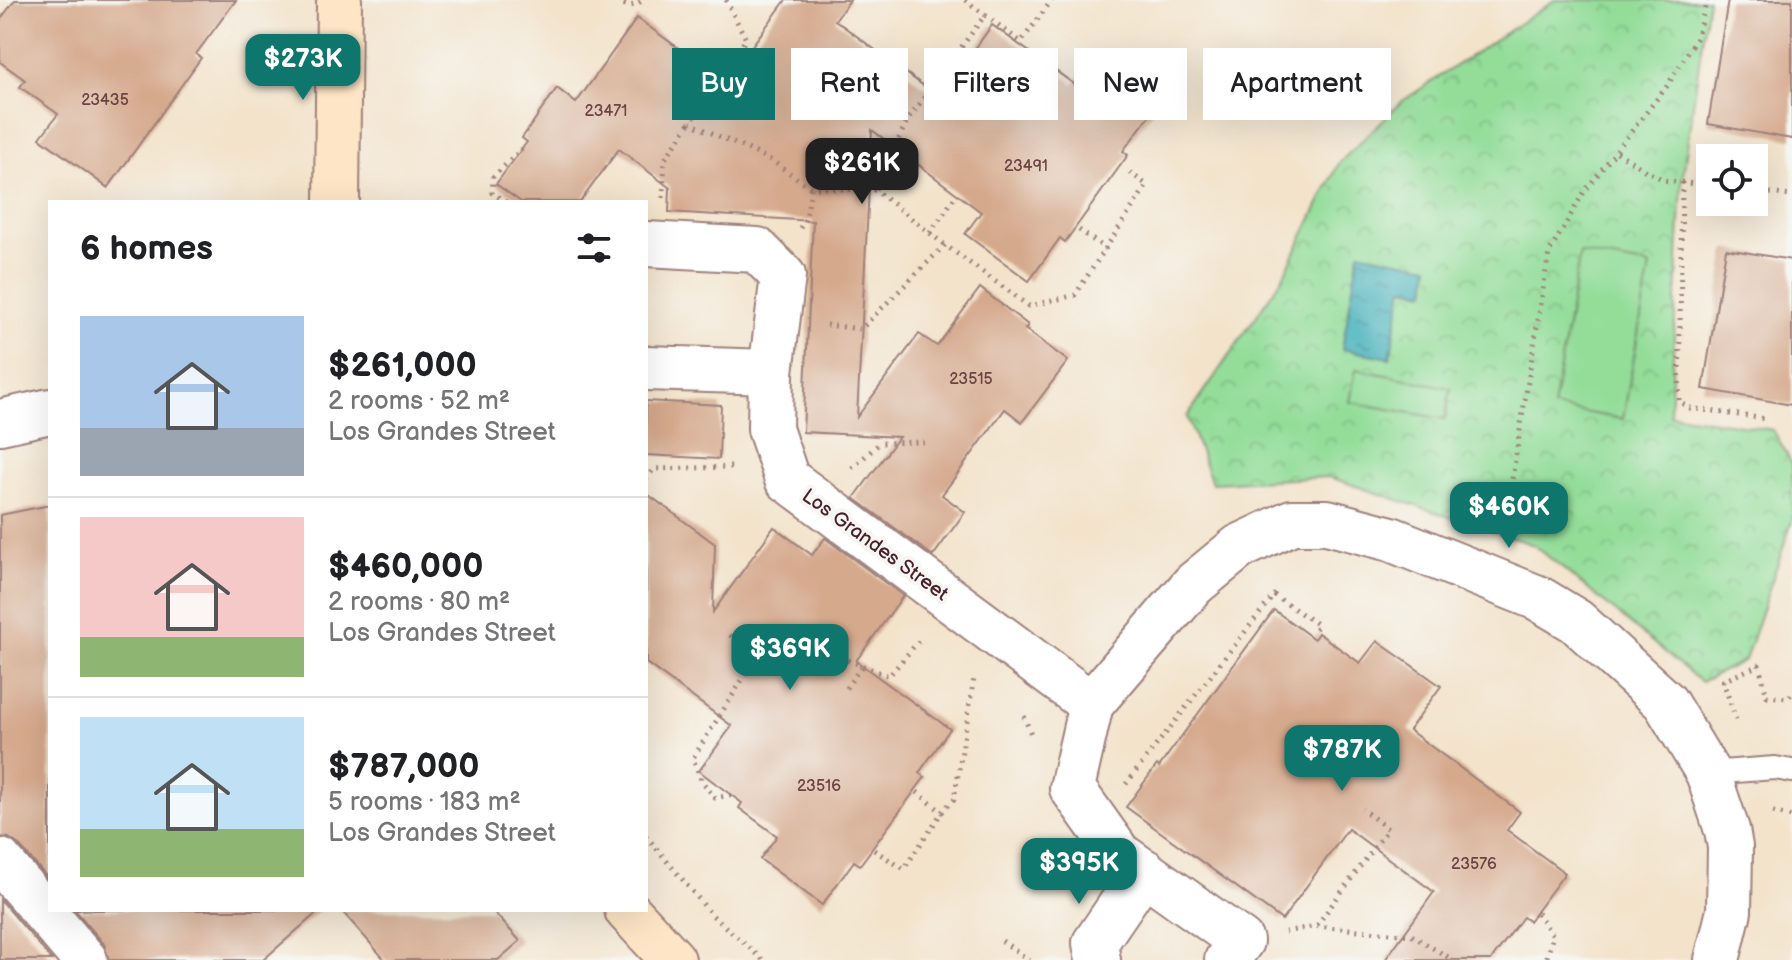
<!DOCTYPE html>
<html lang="en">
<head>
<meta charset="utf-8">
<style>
	:root { --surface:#fff; --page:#f2f2f2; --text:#202124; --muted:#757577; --line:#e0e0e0; --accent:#0f766e }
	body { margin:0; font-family:"Balsamiq Sans",sans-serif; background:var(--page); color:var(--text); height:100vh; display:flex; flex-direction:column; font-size:30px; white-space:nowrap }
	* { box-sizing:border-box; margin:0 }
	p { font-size:26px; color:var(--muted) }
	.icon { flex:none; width:44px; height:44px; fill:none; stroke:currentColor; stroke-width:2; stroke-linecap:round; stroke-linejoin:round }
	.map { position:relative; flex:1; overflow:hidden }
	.side { position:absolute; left:48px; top:200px; width:600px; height:712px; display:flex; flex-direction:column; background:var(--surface); border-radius:0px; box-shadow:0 8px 32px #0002 }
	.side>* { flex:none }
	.hud { position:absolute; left:672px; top:48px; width:760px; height:72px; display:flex; gap:16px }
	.fabs { position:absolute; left:1696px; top:144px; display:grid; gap:16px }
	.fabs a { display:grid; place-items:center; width:72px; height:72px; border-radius:0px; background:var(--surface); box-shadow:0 8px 32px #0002; font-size:40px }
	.price { position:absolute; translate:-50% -68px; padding:0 18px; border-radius:16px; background:var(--accent); color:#fff; font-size:26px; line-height:52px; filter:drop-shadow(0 2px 4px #0008) }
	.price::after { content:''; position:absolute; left:50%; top:48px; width:24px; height:18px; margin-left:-12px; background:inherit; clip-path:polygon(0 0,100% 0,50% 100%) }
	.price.active { background:#222; color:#fff }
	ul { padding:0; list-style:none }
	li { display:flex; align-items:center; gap:24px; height:200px; padding:0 32px }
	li+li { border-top:2px solid var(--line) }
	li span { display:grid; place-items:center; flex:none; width:224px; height:160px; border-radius:0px; color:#555 }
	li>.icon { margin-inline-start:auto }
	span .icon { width:96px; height:96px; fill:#fffc; stroke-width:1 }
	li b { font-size:34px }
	h2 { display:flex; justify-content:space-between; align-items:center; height:96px; padding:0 32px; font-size:34px }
	.tag { padding:0 28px; border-radius:0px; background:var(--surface); box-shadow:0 8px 32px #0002; font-size:28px; line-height:72px }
	.tag.active { background:var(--accent); color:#fff }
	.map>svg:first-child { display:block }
	.park { fill:url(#park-crowns); stroke:#6e7e62; stroke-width:2 }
	.pitch { fill:#93dd99; stroke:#6e7e62; stroke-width:2 }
	.water { fill:url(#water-ripples); stroke:#456872; stroke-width:2 }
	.building { fill:#d5a98c }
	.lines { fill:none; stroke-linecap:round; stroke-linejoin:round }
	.lane-casing { stroke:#9e817b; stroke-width:26 }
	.street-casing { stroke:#9e817b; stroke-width:48 }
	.secondary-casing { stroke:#9e817b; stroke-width:48 }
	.path { stroke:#9e817b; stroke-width:5; stroke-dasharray:2 6; stroke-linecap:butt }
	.lane { stroke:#fff; stroke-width:22 }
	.street { stroke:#fff; stroke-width:44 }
	.secondary { stroke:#fee5c5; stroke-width:44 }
	.labels { text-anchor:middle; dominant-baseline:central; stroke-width:8; stroke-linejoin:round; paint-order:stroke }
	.number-label { font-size:16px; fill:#6d4243 }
	.street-label { font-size:20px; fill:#4a1f2b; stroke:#f6f6f2 }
</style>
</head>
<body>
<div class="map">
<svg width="1792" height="960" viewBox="0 0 1792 960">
	<defs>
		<pattern id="park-crowns" width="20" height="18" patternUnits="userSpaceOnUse" patternTransform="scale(2)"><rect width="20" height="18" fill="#93dd99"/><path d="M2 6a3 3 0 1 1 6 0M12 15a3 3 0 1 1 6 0" fill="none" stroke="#80bd84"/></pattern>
		<pattern id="water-ripples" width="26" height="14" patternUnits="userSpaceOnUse" patternTransform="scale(2)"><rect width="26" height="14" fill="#40b0ba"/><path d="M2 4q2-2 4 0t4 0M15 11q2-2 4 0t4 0" fill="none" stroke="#388f97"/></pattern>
	</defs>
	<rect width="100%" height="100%" fill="#f6f6f2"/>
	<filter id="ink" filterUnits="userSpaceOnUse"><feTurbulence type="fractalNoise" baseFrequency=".0125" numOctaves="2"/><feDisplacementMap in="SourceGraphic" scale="16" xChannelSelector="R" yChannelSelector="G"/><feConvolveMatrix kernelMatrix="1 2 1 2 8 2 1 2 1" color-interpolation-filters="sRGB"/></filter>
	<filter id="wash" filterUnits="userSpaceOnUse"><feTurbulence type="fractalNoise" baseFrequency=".006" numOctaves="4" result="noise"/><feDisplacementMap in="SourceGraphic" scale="32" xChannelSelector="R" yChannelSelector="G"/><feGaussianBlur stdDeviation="1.8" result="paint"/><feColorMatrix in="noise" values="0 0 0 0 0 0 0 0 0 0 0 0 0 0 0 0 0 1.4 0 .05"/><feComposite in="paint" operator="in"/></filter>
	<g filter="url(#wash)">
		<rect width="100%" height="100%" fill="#f3e3cb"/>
		<path class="park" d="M1555,0H1708L1682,182L1670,414L1773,430L1792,464V521L1745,660L1701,682L1534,545L1329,477L1212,483L1187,417L1283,277L1339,163L1401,102Z"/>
		<g class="pitch">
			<path d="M1580,253L1650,266L1623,419L1553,407Z"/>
			<path d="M1356,369L1451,388L1445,419L1350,402Z"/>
		</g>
		<path class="water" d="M1359,252L1429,266L1426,292L1403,288L1390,358L1342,349Z"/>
		<g id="blocks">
			<g class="building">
				<path d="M15,0H236L196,54L201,58L108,188L40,138L58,114L20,87L25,80L0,62V20Z"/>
				<path d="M786,0H850L835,20L940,98L992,25L1074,84L1091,60L1156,107L1123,151L1128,155L1065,242L1060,238L1029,281L965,234L981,212L872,130L857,417L919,334L937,346L980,288L1028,325L1025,329L1068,361L1022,422L1005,409L942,495L965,512L933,556L854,498L899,437L803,432L813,221L669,212L670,188L619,149L580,202H521L496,184L527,142L522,138L557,88L576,103L637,18L725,82Z"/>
				<path d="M1728,0H1792V139L1708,124Z"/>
				<path d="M1726,249L1792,260V405L1703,389Z"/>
				<path d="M646,401L721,405L719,459L646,455Z"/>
				<path d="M646,493L715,544L713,612L774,527L812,555L825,538L903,596L856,661L950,729L919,773L925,777L860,865L854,861L822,905L760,859L777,836L739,808L742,803L699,771L732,726L646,663Z"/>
				<path d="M50,505V881L18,844L9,838L0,837V515Z"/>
				<path d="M1274,610L1314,639L1318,633L1360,663L1377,641L1441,686L1409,730L1520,812L1507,830L1565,873L1529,921L1523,917L1491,960H1385L1434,892L1348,829L1282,920L1126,807L1157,765L1159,767Z"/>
				<path d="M0,899L52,960H0Z"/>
				<path d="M75,910H320L263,960H109L104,944Z"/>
				<path d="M341,910H492L520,941L498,960H385Z"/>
			</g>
		</g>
	</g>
	<g filter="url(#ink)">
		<use href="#blocks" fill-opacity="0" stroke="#9e817b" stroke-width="2"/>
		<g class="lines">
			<g class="lane-casing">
				<path id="lane" d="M1708,773L1775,768L1792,771"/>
			</g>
			<g class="street-casing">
				<g id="street">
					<path d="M646,244L757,250L783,276L771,372L770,429L787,479L1091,704L1072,788L1119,854L1241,941L1227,960"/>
					<path d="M646,368L771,372"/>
					<path d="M0,422L50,411"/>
					<path d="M1091,704L1194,584L1239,547L1292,522H1327L1391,539L1538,598L1576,621L1665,702L1708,773L1727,830L1730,847L1729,911L1717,960"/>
					<path d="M0,861L85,960"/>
					<path d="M1098,960L1095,943L1144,871"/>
				</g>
			</g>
			<g class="secondary-casing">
				<g id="secondary">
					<path d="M337,202L339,0"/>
					<path d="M627,910L673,960"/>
				</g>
			</g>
			<g class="path">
				<path d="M617,0C627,8 633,7 643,0"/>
				<path d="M726,0L746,39L690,123L771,160L811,188"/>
				<path d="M965,0L985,15"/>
				<path d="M1617,152L1646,171L1664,180L1710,186"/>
				<path d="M1682,182L1679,402L1690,408L1766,419"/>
				<path d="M875,190L907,121L985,15L1021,42L1052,0"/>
				<path d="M1754,191L1792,196"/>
				<path d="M663,198L665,159L690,123"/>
				<path d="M506,202L492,193L493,177L522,149"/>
				<path d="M800,228L806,218L811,188L875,190L945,245"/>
				<path d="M1079,230L1106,249"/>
				<path d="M930,233L957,194"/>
				<path d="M826,325L861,329L945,245L1029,306L1075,295L1147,185L1129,172"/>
				<path d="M852,468L880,443L924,442"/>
				<path d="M646,479L654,469L733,467"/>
				<path d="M1503,534L1549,253L1584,192L1667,86L1696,39L1707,0"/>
				<path d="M730,635L756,658"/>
				<path d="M846,688L862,666"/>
				<path d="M1024,716L1032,737"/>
				<path d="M1736,720L1723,681L1759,665L1767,696L1788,698L1792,693"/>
				<path d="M1126,784L1274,595L1318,625L1312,634"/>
				<path d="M917,792L942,812L954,799L974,678"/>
				<path d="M731,795L715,798L701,780L693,758L756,658L795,640L889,676L922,637"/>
				<path d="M1773,812L1792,817"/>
				<path d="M646,836L712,915L763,960"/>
				<path d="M874,850L904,869L942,812"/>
				<path d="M1537,913L1553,935L1546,960"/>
				<path d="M1317,925L1388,829L1362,809"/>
				<path d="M1285,932L1316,926L1411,935L1453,960"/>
				<path d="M1002,941L1029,960"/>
			</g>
			<use href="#lane" class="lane"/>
			<use href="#street" class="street"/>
			<use href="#secondary" class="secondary"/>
		</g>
	</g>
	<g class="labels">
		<g class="number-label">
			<text x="105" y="100">23435</text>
			<text x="606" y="111">23471</text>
			<text x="1026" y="166">23491</text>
			<text x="971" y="379">23515</text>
			<text x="819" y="786">23516</text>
			<text x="1474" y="864">23576</text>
		</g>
		<g class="street-label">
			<text transform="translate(875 545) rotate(36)">Los Grandes Street</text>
		</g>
	</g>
</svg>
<div class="fabs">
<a><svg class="icon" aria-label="locate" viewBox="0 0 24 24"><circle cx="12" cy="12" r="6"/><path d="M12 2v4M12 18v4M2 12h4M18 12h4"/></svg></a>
</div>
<b class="price" style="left:303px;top:102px">$273K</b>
<b class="price active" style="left:862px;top:206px">$261K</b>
<b class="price" style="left:1509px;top:550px">$460K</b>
<b class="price" style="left:790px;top:692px">$369K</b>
<b class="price" style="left:1342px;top:793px">$787K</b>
<b class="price" style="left:1079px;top:906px">$395K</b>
<div class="hud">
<a class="tag active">Buy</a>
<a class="tag">Rent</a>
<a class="tag">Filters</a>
<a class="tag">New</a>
<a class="tag">Apartment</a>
</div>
<section class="side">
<h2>6 homes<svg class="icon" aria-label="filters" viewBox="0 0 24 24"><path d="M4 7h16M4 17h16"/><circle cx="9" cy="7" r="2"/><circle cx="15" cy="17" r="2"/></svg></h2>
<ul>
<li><span style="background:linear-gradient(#a9c7e8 70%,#9aa5b1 0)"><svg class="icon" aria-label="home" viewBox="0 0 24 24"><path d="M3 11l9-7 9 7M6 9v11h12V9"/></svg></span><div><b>$261,000</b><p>2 rooms · 52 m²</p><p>Los Grandes Street</p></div></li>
<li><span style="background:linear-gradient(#f6c9c9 75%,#8fb573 0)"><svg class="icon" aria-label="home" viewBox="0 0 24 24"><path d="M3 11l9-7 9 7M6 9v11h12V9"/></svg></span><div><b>$460,000</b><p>2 rooms · 80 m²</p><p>Los Grandes Street</p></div></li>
<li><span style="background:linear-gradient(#bfe0f5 70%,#8fb573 0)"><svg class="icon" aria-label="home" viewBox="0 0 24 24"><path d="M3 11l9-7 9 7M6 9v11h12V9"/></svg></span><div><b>$787,000</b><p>5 rooms · 183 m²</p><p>Los Grandes Street</p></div></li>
</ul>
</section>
</div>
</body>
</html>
